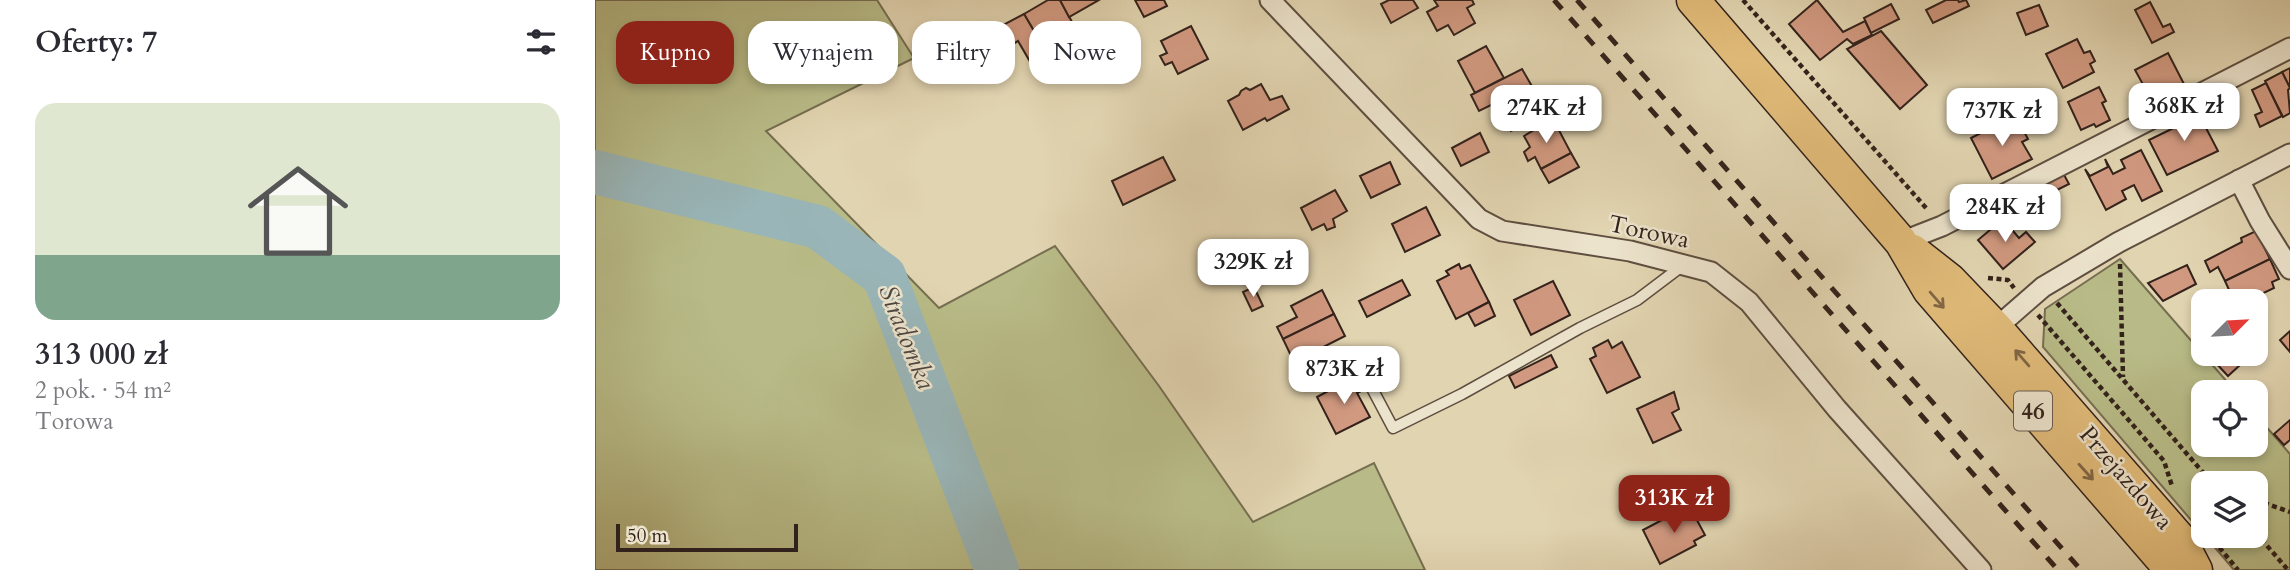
<!DOCTYPE html>
<html lang="pl">
<head>
<meta charset="utf-8">
<style>
	:root { --surface:#fff; --page:#f7f7f7; --text:#2b2b33; --muted:#7c7c81; --accent:#8f2418 }
	body { margin:0; font-family:Cardo,serif; background:var(--page); color:var(--text); height:100vh; display:flex; flex-direction:column; font-size:26px; white-space:nowrap }
	* { box-sizing:border-box; margin:0 }
	p { font-size:23px; color:var(--muted) }
	.icon { flex:none; width:38px; height:38px; fill:none; stroke:currentColor; stroke-width:2; stroke-linecap:round; stroke-linejoin:round }
	.map { position:relative; flex:1; overflow:hidden }
	.sheet { display:flex; flex-direction:column; background:var(--surface); width:595px }
	.sheet>* { flex:none }
	.hud { position:absolute; left:21px; top:21px; width:665px; height:63px; display:flex; gap:14px }
	.needle { width:46px; rotate:66deg }
	.tools { position:absolute; left:1596px; top:289px; display:grid; gap:14px }
	.tools a { display:grid; place-items:center; width:77px; height:77px; border-radius:14px; background:var(--surface); box-shadow:0 4px 10px #0003; font-size:35px }
	.scale { position:absolute; left:21px; bottom:18px; width:182px; box-sizing:border-box; padding-left:7px; border:4px solid #33221b; border-top:0; font-size:19px; line-height:24px; white-space:nowrap; color:#33221b; -webkit-text-stroke:5px #ece3cc; paint-order:stroke }
	.price { position:absolute; translate:-50% -60px; padding:0 16px; border-radius:14px; background:#fff; color:#222; font-size:23px; line-height:46px; filter:drop-shadow(0 2px 4px #0008) }
	.price::after { content:''; position:absolute; left:50%; top:42px; width:21px; height:16px; margin-left:-10px; background:inherit; clip-path:polygon(0 0,100% 0,50% 100%) }
	.price.on { background:var(--accent); color:#fff }
	ul { padding:0; list-style:none }
	li { display:grid; align-content:center; gap:14px; height:371px; padding:0 35px }
	li span { display:grid; place-items:center; height:217px; border-radius:21px; color:#555 }
	li>.icon { margin-inline-start:auto }
	span .icon { width:126px; height:126px; fill:#fffc; stroke-width:1 }
	li b { font-size:30px }
	h2 { display:flex; justify-content:space-between; align-items:center; height:84px; padding:0 35px; font-size:30px }
	.pill { padding:0 24px; border-radius:21px; background:var(--surface); box-shadow:0 4px 10px #0003; font-size:24px; line-height:63px }
	.pill.on { background:var(--accent); color:#fff }
	main { display:flex; flex:1; min-height:0 }
	.map>svg:first-child { display:block }
	.green { fill:#b8bb87; stroke:#766e51; stroke-width:2 }
	.lines { fill:none; stroke-linecap:round; stroke-linejoin:round }
	.river { stroke:#99b5b7; stroke-width:44 }
	.building { fill:#d19980; stroke:#33221b; stroke-width:2 }
	.lane-casing { stroke:#5e4e40; stroke-width:13 }
	.street-casing { stroke:#5e4e40; stroke-width:23 }
	.primary-casing { stroke:#33221b; stroke-width:35 }
	.path { stroke:#33221b; stroke-width:4.5; stroke-dasharray:5 3.5; stroke-linecap:butt }
	.lane { stroke:#ece3cc; stroke-width:10 }
	.street { stroke:#ece3cc; stroke-width:19 }
	.primary { stroke:#e0ba78; stroke-width:32 }
	.rail { stroke:#33221b; stroke-width:5; stroke-dasharray:12 12; stroke-linecap:butt }
	.oneway { stroke:#816645 }
	.labels { text-anchor:middle; dominant-baseline:central; stroke-width:5; stroke-linejoin:round; paint-order:stroke }
	.shield { fill:#ece3cc; stroke:#6a5c50; stroke-width:2 }
	.shield-label { font-size:23px; font-weight:bold; fill:#33221b }
	.street-label { font-size:24px; fill:#33221b; stroke:#ece3cc }
	.water-label { font-size:26px; font-style:italic; fill:#4c4742; stroke:#ece3cc }
</style>
</head>
<body>
<main>
<section class="sheet">
<h2>Oferty: 7<svg class="icon" aria-label="filters" viewBox="0 0 24 24"><path d="M4 7h16M4 17h16"/><circle cx="9" cy="7" r="2"/><circle cx="15" cy="17" r="2"/></svg></h2>
<ul>
<li><span style="background:linear-gradient(#dfe7d0 70%,#7fa58c 0)"><svg class="icon" aria-label="home" viewBox="0 0 24 24"><path d="M3 11l9-7 9 7M6 9v11h12V9"/></svg></span><div><b>313 000 zł</b><p>2 pok. · 54 m²</p><p>Torowa</p></div></li>
</ul>
</section>
<div class="map">
<svg width="1695" height="570" viewBox="0 0 1695 570">
	<rect width="100%" height="100%" fill="#e1d4b0"/>
	<filter id="stains"><feTurbulence type="fractalNoise" baseFrequency=".00286" numOctaves="4"/><feColorMatrix values="0 0 0 0 .2 0 0 0 0 .09 0 0 0 0 .02 0 0 0 .5 -.17"/></filter>
	<radialGradient id="worn" r=".72"><stop offset=".6" stop-color="#630" stop-opacity="0"/><stop offset="1" stop-color="#630" stop-opacity=".3"/></radialGradient>
	<g class="green">
		<path d="M0,0H282L319,58L171,131L344,308L460,246L564,386L658,522L779,463L830,570H0Z"/>
		<path d="M1525,259L1641,392H1608V444H1661V415L1695,454V570H1639L1610,536H1661V483H1608V534L1448,347L1450,309Z"/>
	</g>
	<g class="lines">
		<path class="river" d="M0,172L223,227L289,276L402,570"/>
	</g>
	<g class="building">
		<path d="M453,0H465L488,42L480,47L478,42L453,55L429,14Z"/>
		<path d="M465,0H504L474,17Z"/>
		<path d="M540,0H569L572,6L549,17Z"/>
		<path d="M794,0H818L823,8L796,23L786,4Z"/>
		<path d="M839,0H877L879,4L872,8L880,23L859,35L853,25L842,31L832,12L843,6Z"/>
		<path d="M1222,0L1248,32L1270,21L1277,35L1258,44L1252,39L1225,60L1194,24Z"/>
		<path d="M1351,0H1363L1364,2L1371,0L1374,6L1338,23L1331,10Z"/>
		<path d="M1555,2L1568,27L1575,24L1579,32L1557,43L1540,10Z"/>
		<path d="M1296,4L1304,19L1276,33L1269,18Z"/>
		<path d="M1444,5L1453,26L1431,35L1422,13Z"/>
		<path d="M429,14L453,55L437,65L423,41L405,52L395,32Z"/>
		<path d="M596,26L613,59L583,74L577,62L570,65L565,56L572,53L566,41Z"/>
		<path d="M1286,31L1332,85L1305,109L1252,49Z"/>
		<path d="M395,32L410,62L399,67L396,63L371,76L358,49Z"/>
		<path d="M1482,39L1489,53L1495,51L1500,61L1495,64L1499,72L1468,88L1451,54Z"/>
		<path d="M891,46L909,78L880,93L863,61Z"/>
		<path d="M1573,53L1589,84L1556,99L1540,70Z"/>
		<path d="M1695,68V88L1687,72Z"/>
		<path d="M927,69L952,112L916,131L900,103L884,111L876,95Z"/>
		<path d="M1687,72L1695,88L1693,90L1695,113L1688,117L1670,81Z"/>
		<path d="M1671,83L1687,116L1665,127L1660,115L1667,112L1657,90Z"/>
		<path d="M666,84L675,100L687,96L694,109L672,121L670,118L648,130L633,101L644,95L646,91L651,88L655,90Z"/>
		<path d="M1504,87L1511,101L1507,103L1515,120L1501,127L1499,124L1486,130L1473,102Z"/>
		<path d="M1598,103L1623,151L1572,175L1554,140L1595,120L1589,107Z"/>
		<path d="M1384,106L1393,123L1381,129L1372,112Z"/>
		<path d="M958,119L976,153L946,169L940,157L933,161L929,152L935,147L929,136Z"/>
		<path d="M1411,120L1416,129L1425,124L1433,139L1427,142L1437,159L1397,179L1376,138Z"/>
		<path d="M885,133L894,152L866,166L857,148Z"/>
		<path d="M1546,150L1567,191L1547,201L1539,185L1527,191L1531,199L1511,210L1490,169L1495,176L1513,167L1510,159L1518,174L1530,168L1526,160Z"/>
		<path d="M976,153L984,167L954,183L946,169Z"/>
		<path d="M568,157L580,180L528,205L517,181Z"/>
		<path d="M795,162L805,184L776,198L765,176Z"/>
		<path d="M1467,171L1474,184L1448,197L1441,184Z"/>
		<path d="M740,190L752,211L738,219L740,227L732,230L729,224L717,230L706,208Z"/>
		<path d="M831,207L845,235L810,252L797,224Z"/>
		<path d="M1408,219L1424,238L1431,232L1440,242L1408,269L1383,240Z"/>
		<path d="M1661,231L1675,259L1630,281L1623,267L1615,272L1610,261L1647,242L1646,238Z"/>
		<path d="M1675,259L1684,279L1677,282L1679,288L1652,301H1639L1630,281Z"/>
		<path d="M864,264L866,269L875,265L894,302L861,319L842,281L854,275L851,271Z"/>
		<path d="M1592,265L1601,284L1568,301L1553,283Z"/>
		<path d="M807,280L815,295L772,317L764,301Z"/>
		<path d="M958,281L975,315L936,335L919,300Z"/>
		<path d="M659,287L668,306L657,311L648,292Z"/>
		<path d="M727,290L739,314L688,339L682,327L702,317L696,306Z"/>
		<path d="M894,302L900,316L880,326L873,313Z"/>
		<path d="M739,314L750,336L699,362L688,339Z"/>
		<path d="M1695,331V352L1685,340Z"/>
		<path d="M1013,340L1017,348L1027,342L1045,377L1012,393L995,359L1001,356L998,348Z"/>
		<path d="M1628,354H1657L1633,376L1619,361Z"/>
		<path d="M956,355L962,367L920,388L914,376Z"/>
		<path d="M759,377L766,391L762,393L775,417L741,434L722,397Z"/>
		<path d="M1079,392L1084,409L1077,413L1086,430L1058,443L1042,409Z"/>
		<path d="M1695,420V440L1689,445L1679,434Z"/>
		<path d="M1096,509L1110,535L1099,541L1101,545L1065,564L1048,530L1084,511L1085,514Z"/>
	</g>
	<g class="lines">
		<g class="lane-casing">
			<path id="lane" d="M771,377L798,428L867,394L985,328L1042,300L1087,266"/>
		</g>
		<g class="street-casing">
			<g id="street">
				<path d="M675,0L884,219L907,231L1035,251L1116,272L1154,302L1242,409L1386,570"/>
				<path d="M1644,180L1665,221L1695,269"/>
				<path d="M1306,242L1347,226L1695,48"/>
				<path d="M1401,328L1448,287L1524,242L1695,154"/>
			</g>
		</g>
		<g class="primary-casing">
			<g id="primary">
				<path d="M1098,0L1306,242L1334,290L1572,565L1581,570"/>
				<path d="M1318,251L1355,280L1401,328L1585,539L1601,570"/>
			</g>
		</g>
		<g class="path">
			<path d="M1148,0L1332,209"/>
			<path d="M1525,264L1528,377"/>
			<path d="M1393,278L1413,280L1419,288"/>
			<path d="M1462,303L1617,483"/>
			<path d="M1443,315L1569,461L1577,486"/>
			<path d="M1661,500L1695,512"/>
			<path d="M1661,533L1693,570"/>
			<path d="M1619,541L1643,570"/>
		</g>
		<use href="#lane" class="lane"/>
		<use href="#street" class="street"/>
		<use href="#primary" class="primary"/>
		<g class="rail">
			<path d="M959,0L1463,570"/>
			<path d="M982,0L1486,570"/>
		</g>
	</g>
	<defs><path id="oneway-shaft" d="M-6 0H5M1.5-3L5.5 0L1.5 3" fill="none" stroke-width="1.6" stroke-linecap="round" stroke-linejoin="round" transform="scale(1.75)"/></defs>
	<g class="oneway">
		<use href="#oneway-shaft" transform="translate(1342 300) rotate(49)"/>
		<use href="#oneway-shaft" transform="translate(1427 358) rotate(-131)"/>
		<use href="#oneway-shaft" transform="translate(1491 472) rotate(48)"/>
	</g>
	<g class="labels">
		<rect class="shield" x="1419" y="391.5" width="38" height="39" rx="5"/>
		<g class="shield-label">
			<text x="1438" y="411">46</text>
		</g>
		<g class="street-label">
			<text transform="translate(1054 232) rotate(12)">Torowa</text>
			<text transform="translate(1531 478) rotate(49)">Przejazdowa</text>
		</g>
		<g class="water-label">
			<text transform="translate(312 337) rotate(68)">Stradomka</text>
		</g>
	</g>
	<rect width="100%" height="100%" filter="url(#stains)"/>
	<rect width="100%" height="100%" fill="url(#worn)"/>
</svg>
<div class="tools">
<a><svg class="needle" viewBox="-14 -14 28 28"><path d="M0-13l5 13h-10z" fill="#e53935"/><path d="M0 13l5-13h-10z" fill="#7c7c81"/></svg></a>
<a><svg class="icon" aria-label="locate" viewBox="0 0 24 24"><circle cx="12" cy="12" r="6"/><path d="M12 2v4M12 18v4M2 12h4M18 12h4"/></svg></a>
<a><svg class="icon" aria-label="layers" viewBox="0 0 24 24"><path d="M12 4l9 5-9 5-9-5zM3 14l9 5 9-5"/></svg></a>
</div>
<div class="scale">50 m</div>
<b class="price" style="left:1589px;top:143px">368K zł</b>
<b class="price" style="left:951px;top:145px">274K zł</b>
<b class="price" style="left:1407px;top:148px">737K zł</b>
<b class="price" style="left:1410px;top:244px">284K zł</b>
<b class="price" style="left:658px;top:299px">329K zł</b>
<b class="price" style="left:749px;top:406px">873K zł</b>
<b class="price on" style="left:1079px;top:535px">313K zł</b>
<div class="hud">
<a class="pill on">Kupno</a>
<a class="pill">Wynajem</a>
<a class="pill">Filtry</a>
<a class="pill">Nowe</a>
</div>
</div>
</main>
</body>
</html>
